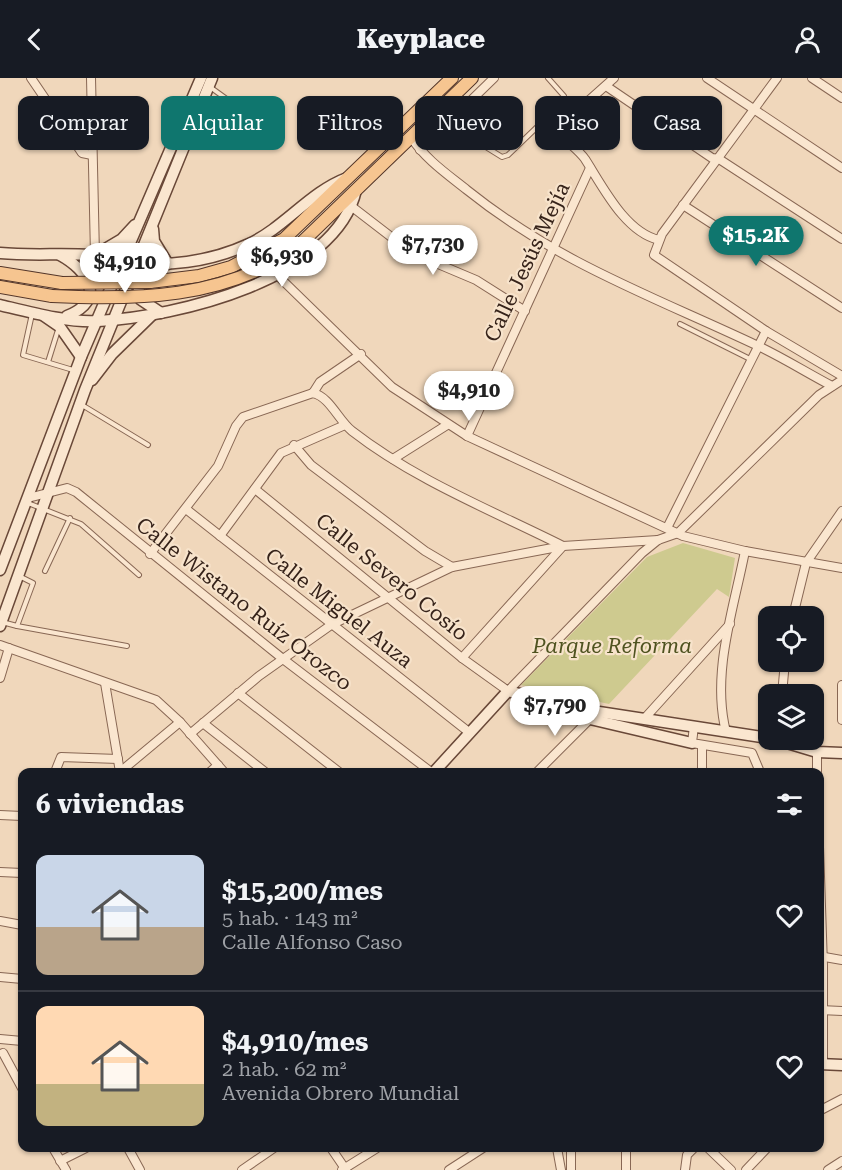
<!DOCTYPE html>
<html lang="es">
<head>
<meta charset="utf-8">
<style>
	:root { --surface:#171b24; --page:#242831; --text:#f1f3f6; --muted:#9ea1a6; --line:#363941; --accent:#0f766e }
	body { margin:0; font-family:"Roboto Serif",serif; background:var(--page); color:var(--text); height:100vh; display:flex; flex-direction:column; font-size:22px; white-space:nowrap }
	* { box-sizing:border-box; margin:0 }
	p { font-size:20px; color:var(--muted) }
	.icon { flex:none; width:33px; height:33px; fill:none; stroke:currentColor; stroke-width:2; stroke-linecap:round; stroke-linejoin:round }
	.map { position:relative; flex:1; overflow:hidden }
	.details { position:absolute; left:18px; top:690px; width:806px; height:384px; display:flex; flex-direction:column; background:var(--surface); border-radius:12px; box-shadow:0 2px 4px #0004 }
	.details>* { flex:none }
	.top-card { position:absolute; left:18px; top:18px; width:807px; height:54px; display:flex; gap:12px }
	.buttons { position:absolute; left:758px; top:528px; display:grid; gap:12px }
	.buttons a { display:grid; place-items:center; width:66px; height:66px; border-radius:12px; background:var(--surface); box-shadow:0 2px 4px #0004; font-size:30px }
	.price { position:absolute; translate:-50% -51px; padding:0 14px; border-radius:21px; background:#fff; color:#222; font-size:20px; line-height:39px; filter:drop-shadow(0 2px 3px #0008) }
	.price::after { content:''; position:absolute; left:50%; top:36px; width:18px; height:14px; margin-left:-9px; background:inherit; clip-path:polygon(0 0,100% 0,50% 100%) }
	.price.on { background:var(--accent); color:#fff }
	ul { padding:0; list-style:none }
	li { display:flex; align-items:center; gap:18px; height:150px; padding:0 18px }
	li+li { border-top:2px solid var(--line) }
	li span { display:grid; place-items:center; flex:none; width:168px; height:120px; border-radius:12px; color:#555 }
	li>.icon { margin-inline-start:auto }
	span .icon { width:72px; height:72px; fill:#fffc; stroke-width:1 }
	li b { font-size:26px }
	h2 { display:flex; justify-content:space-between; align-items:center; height:72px; padding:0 18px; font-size:26px }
	.chip { padding:0 21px; border-radius:12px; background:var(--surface); box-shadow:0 2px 4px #0004; font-size:21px; line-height:54px }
	.chip.on { background:var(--accent); color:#fff }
	header { display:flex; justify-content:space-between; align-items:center; height:78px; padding:0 18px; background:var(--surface); font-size:27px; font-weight:800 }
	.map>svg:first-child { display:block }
	.green { fill:#ceca8f }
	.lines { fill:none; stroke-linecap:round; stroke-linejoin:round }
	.lane-casing { stroke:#886754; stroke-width:6 }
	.street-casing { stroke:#886754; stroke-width:10 }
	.secondary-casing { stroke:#694838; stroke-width:13 }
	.primary-casing { stroke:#543629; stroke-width:14 }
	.lane { stroke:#fae6cf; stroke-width:4 }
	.street { stroke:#fae6cf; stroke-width:8 }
	.secondary { stroke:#fae6cf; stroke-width:10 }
	.primary { stroke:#f6c590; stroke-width:12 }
	.primary-bridge-casing { stroke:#543629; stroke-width:14; stroke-linecap:butt }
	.primary-bridge { stroke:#f6c590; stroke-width:12 }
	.labels { text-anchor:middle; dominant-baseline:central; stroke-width:4.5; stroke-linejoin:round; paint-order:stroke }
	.street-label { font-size:21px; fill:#36231a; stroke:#f7e3cb }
	.park-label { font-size:21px; font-style:italic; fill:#4f5320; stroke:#f7e3cb }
</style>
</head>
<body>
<header><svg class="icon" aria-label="back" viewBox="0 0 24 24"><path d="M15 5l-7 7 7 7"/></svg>Keyplace<svg class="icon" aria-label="person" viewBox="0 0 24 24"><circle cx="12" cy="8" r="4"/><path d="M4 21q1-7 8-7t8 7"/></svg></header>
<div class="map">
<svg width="842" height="1092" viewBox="0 0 842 1092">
	<rect width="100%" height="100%" fill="#f0d7bb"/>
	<path class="green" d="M683,465L735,480L729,519L717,511L609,626L521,607L647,479Z"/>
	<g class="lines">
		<g class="lane-casing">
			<g id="lane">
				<path d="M210,9L271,53"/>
				<path d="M481,66L502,79L508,77L562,25L564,18L548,0"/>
				<path d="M32,236L23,277L73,292"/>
				<path d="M680,246L750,281"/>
				<path d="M48,284L58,252"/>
				<path d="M82,327L148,367"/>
				<path d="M28,425L81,446L139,497"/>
				<path d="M45,493L70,440"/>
				<path d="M2,544L17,548L33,505L19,498"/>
				<path d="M17,548L127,568"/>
			</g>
		</g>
		<g class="street-casing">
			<g id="street">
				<path d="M31,0L82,75L92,77"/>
				<path d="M91,0L95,177"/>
				<path d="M614,0L558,50L559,54C566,64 578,71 585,81C603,109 625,154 659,162"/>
				<path d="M707,0L842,90"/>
				<path d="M777,0L662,156L654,177L766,253L842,298"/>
				<path d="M812,0L842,20"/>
				<path d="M606,8L712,80L719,81L842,161"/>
				<path d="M411,59C425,81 447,96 467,112C558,185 652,218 756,267C782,279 807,295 832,308"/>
				<path d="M420,72L494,0"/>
				<path d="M683,127L842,230"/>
				<path d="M351,128L412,175L476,202L525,233"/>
				<path d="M277,197L392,309L467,358L683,458L745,473L842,490"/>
				<path d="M313,315C330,319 338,342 352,353C415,402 491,432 563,468L462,580"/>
				<path d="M313,315L320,304L361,276"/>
				<path d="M467,358L590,90"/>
				<path d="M294,367L311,387L425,473L452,489"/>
				<path d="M393,381L447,347"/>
				<path d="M255,411L462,580L508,613L642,475L658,462L678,455L819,317L842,302"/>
				<path d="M28,420L67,410L76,414L283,581L431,694"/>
				<path d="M186,431L470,655"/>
				<path d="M667,450L766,253"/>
				<path d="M220,458L281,375L345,347"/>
				<path d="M150,476L218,388L236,348L243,339L313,315"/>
				<path d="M793,538L806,485L842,433"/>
				<path d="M0,567L156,622L180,644L224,694"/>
				<path d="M0,600L9,570"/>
				<path d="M105,605L120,694"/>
				<path d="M842,607V642"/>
				<path d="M238,615L339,694"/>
				<path d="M782,616L785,584"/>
				<path d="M644,641L730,546"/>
				<path d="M203,645L265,694"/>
				<path d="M694,648L692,665L752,675L760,694"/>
				<path d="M726,654C711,595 734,530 745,473"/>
				<path d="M190,656L259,598L331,547L452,489L563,468L658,462"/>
				<path d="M817,674V694"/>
				<path d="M55,694L61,679L118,681"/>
				<path d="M120,694L180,644"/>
				<path d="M210,694L218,687"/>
				<path d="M537,694L590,641L588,638"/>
				<path d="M702,694V667"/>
				<path d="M0,737L22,738"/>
				<path d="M819,769L823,888V986"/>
				<path d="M0,794L22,795"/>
				<path d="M0,843L22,847"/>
				<path d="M819,878L842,882"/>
				<path d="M0,899L22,901"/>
				<path d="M820,932L842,933"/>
				<path d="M0,961L22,963"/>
				<path d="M3,975L22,1010"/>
				<path d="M819,1033L842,1021"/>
				<path d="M53,1070L66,1092"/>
				<path d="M128,1070L140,1092"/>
				<path d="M331,1070L346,1092"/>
				<path d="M557,1070L561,1092"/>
				<path d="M571,1070V1092"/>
				<path d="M708,1070L731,1092"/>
				<path d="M60,1083L86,1070"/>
				<path d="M242,1092L274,1070"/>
				<path d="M342,1092L377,1070"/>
				<path d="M449,1092L483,1070"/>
				<path d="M626,1092V1070"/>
				<path d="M685,1092L687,1077L694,1070"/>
				<path d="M746,1092L767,1070"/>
				<path d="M828,1092L842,1083"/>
			</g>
		</g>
		<g class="secondary-casing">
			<g id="secondary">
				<path d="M153,151L154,163L168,186"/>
				<path d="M0,175C30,178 61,175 92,177C102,177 113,182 123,183C165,190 210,184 249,166C285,149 310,114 347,100"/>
				<path d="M60,177C88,192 107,222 67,238"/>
				<path d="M95,177L122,161L135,147"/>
				<path d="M137,197L140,221L161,235"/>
				<path d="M0,227C29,234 69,245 98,243C176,239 336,201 356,112"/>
				<path d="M44,238L60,249L81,279"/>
				<path d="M92,302L112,276L153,236"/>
				<path d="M0,492L81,279L201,0"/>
				<path d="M0,548L85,312L212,0"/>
				<path d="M590,641L692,665"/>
				<path d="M777,662L817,674L842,675"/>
				<path d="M434,694L508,613L586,632L768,660"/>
				<path d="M819,986L842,987"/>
			</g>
		</g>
		<g class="primary-casing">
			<g id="primary">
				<path d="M296,170L472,0"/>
				<path d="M0,195L62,205"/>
				<path d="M150,204L199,198L231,189L284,161L452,0"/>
				<path d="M0,209L52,218"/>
			</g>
		</g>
		<use href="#lane" class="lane"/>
		<use href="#street" class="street"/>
		<use href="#secondary" class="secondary"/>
		<use href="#primary" class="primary"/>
		<g class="primary-bridge-casing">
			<g id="primary-bridge">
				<path d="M62,205L150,204"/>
				<path d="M52,218C136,222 224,221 296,170"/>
			</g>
		</g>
		<use href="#primary-bridge" class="primary-bridge"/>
	</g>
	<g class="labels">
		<g class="street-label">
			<text transform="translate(527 184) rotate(-65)">Calle Jesús Mejía</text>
			<text transform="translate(392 499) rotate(39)">Calle Severo Cosío</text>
			<text transform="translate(244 526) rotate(38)">Calle Wistano Ruíz Orozco</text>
			<text transform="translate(339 530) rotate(38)">Calle Miguel Auza</text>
		</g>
		<g class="park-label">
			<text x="612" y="568">Parque Reforma</text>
		</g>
	</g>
</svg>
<div class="buttons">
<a><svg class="icon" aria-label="locate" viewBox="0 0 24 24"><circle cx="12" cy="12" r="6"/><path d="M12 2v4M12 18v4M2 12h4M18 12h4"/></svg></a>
<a><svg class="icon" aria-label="layers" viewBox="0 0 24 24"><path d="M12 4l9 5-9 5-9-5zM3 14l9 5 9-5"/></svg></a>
</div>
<b class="price on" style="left:756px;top:189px">$15.2K</b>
<b class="price" style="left:433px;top:198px">$7,730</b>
<b class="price" style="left:282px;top:210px">$6,930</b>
<b class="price" style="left:125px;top:216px">$4,910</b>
<b class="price" style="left:469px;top:344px">$4,910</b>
<b class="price" style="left:555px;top:659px">$7,790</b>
<div class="top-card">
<a class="chip">Comprar</a>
<a class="chip on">Alquilar</a>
<a class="chip">Filtros</a>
<a class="chip">Nuevo</a>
<a class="chip">Piso</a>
<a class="chip">Casa</a>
</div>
<section class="details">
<h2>6 viviendas<svg class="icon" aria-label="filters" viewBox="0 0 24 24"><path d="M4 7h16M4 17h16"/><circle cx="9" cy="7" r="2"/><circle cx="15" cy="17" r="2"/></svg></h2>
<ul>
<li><span style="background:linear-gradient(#c9d6e8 60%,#b9a48a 0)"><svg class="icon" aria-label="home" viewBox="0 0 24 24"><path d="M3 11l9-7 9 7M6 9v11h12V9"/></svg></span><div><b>$15,200/mes</b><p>5 hab. · 143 m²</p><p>Calle Alfonso Caso</p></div><svg class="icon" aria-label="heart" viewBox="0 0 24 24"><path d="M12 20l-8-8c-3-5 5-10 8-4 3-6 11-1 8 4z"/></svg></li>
<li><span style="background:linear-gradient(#ffd9b3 65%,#c2b280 0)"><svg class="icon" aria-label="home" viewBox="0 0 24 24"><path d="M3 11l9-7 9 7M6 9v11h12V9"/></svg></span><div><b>$4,910/mes</b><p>2 hab. · 62 m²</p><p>Avenida Obrero Mundial</p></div><svg class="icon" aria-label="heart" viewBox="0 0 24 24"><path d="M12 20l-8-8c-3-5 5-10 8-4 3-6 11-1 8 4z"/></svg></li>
</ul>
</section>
</div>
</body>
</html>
